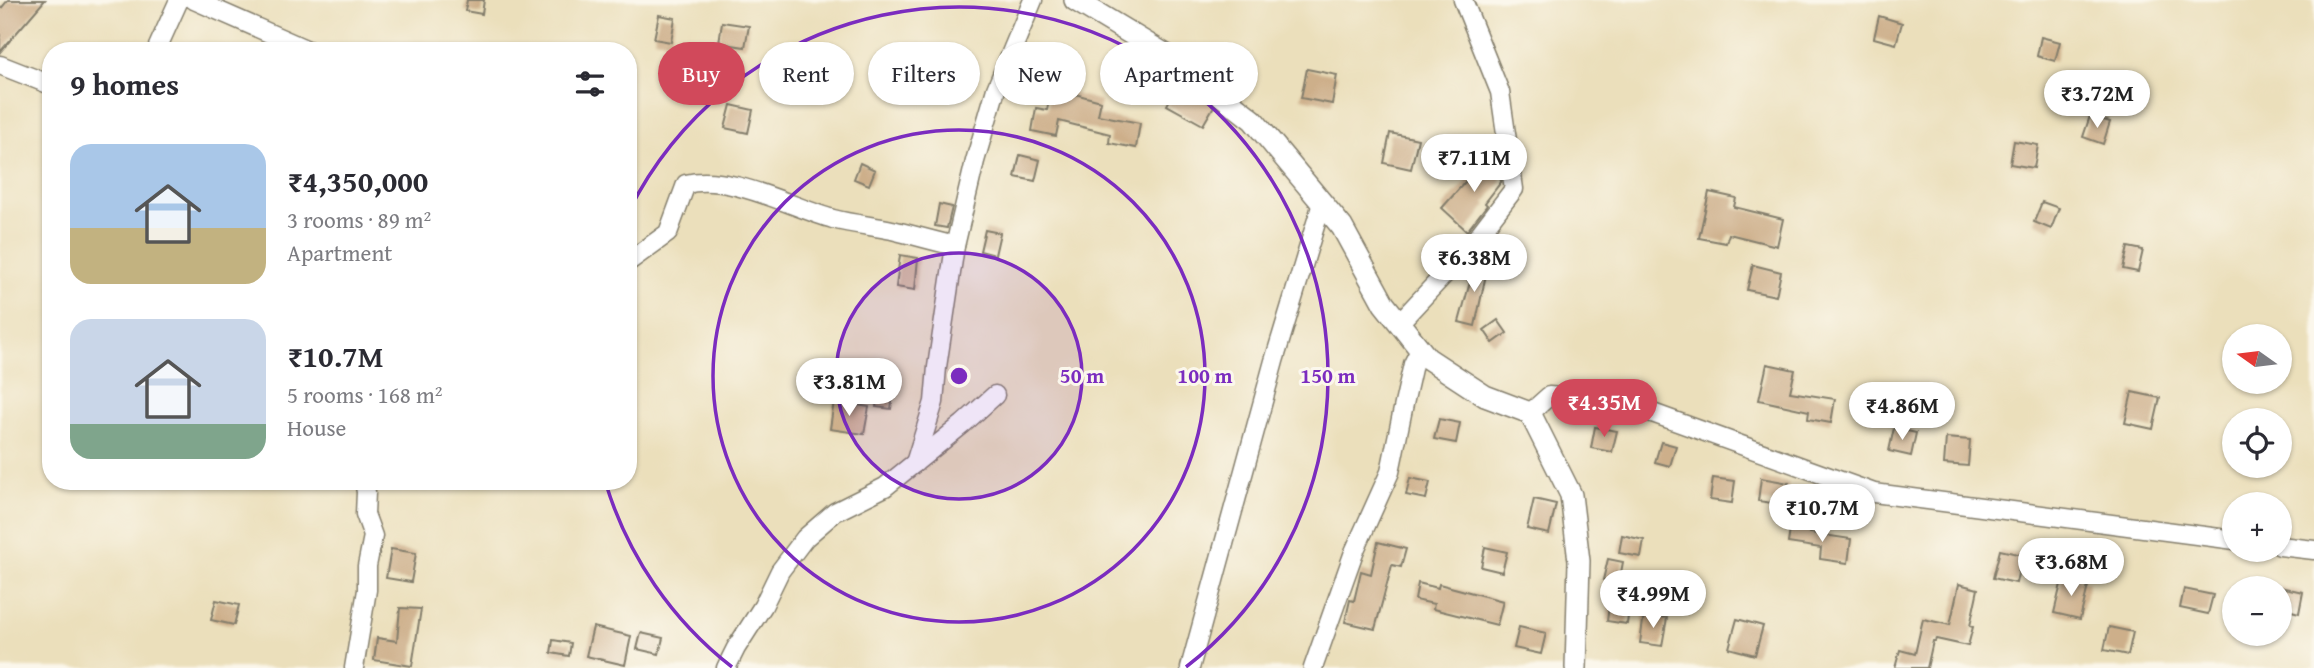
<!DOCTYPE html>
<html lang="en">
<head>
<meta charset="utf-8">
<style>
	:root { --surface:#fff; --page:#f2f2f3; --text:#2b2b33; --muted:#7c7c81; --accent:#d1495b }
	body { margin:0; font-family:"Gentium Book Plus",serif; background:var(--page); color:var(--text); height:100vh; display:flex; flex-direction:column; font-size:26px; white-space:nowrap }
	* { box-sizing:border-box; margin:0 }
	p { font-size:23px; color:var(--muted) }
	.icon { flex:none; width:38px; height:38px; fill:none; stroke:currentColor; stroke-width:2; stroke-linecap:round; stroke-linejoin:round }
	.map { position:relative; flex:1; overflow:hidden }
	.side { position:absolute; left:42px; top:42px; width:595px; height:448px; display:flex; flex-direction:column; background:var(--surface); border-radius:28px; box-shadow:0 2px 5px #0004 }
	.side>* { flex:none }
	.hud { position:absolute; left:658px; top:42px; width:665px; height:63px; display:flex; gap:14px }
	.needle { width:46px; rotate:284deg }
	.controls { position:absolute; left:2222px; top:324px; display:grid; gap:14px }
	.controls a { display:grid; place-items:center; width:70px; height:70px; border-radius:50%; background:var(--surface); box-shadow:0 2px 5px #0004; font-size:35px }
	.price { position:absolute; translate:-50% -60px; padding:0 16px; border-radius:24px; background:#fff; color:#222; font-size:23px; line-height:46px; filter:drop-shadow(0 2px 4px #0008) }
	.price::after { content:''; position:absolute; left:50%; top:42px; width:21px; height:16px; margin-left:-10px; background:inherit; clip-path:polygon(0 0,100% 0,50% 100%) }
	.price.active { background:var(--accent); color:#fff }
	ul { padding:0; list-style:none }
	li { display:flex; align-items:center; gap:21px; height:175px; padding:0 28px }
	li span { display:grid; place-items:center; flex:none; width:196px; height:140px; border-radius:21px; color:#555 }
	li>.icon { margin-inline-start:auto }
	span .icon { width:84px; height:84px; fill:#fffc; stroke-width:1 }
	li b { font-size:30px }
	h2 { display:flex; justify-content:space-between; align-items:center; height:84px; padding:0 28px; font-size:30px }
	.pill { padding:0 24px; border-radius:32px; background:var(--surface); box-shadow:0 2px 5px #0004; font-size:24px; line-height:63px }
	.pill.active { background:var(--accent); color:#fff }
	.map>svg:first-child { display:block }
	.building { fill:#cdaf8a }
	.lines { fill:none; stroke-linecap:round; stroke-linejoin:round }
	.minor-casing { stroke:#847e6c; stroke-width:21 }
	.major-casing { stroke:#847e6c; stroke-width:24 }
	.minor { stroke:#fff; stroke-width:18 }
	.major { stroke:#fff; stroke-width:21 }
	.ring { fill:none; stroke:#7b2cbf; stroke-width:3.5 }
	.centre { fill:#7b2cbf; stroke:#fbf7ec; stroke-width:3.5 }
	.ring-label { font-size:21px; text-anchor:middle; font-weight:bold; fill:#7b2cbf; stroke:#fbf7ec; stroke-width:6; stroke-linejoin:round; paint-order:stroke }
</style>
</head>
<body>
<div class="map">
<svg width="2314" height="668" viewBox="0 0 2314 668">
	<rect width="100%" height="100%" fill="#fbf7ec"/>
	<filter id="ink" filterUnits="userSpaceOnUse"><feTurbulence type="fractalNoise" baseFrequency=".0143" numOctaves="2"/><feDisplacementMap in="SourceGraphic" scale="14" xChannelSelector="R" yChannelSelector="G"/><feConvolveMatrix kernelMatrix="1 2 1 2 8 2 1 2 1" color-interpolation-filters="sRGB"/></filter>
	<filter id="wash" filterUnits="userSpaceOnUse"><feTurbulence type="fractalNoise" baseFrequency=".00686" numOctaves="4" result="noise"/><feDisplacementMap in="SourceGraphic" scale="28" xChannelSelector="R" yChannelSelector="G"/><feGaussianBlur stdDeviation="1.57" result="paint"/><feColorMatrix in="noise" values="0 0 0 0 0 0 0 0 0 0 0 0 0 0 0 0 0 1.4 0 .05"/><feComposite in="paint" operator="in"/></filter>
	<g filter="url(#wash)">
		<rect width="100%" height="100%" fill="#ebdfbb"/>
		<g id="blocks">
			<g class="building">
				<path d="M8,0H45L0,52V10Z"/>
				<path d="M467,0H484L482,14L465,11Z"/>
				<path d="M659,15L675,18L671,42L654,39Z"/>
				<path d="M1879,16L1902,23L1896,44L1874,38Z"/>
				<path d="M722,22L749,26L745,47L719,43Z"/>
				<path d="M2041,37L2060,42L2055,61L2037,56Z"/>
				<path d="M1307,69L1337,75L1332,104L1301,98Z"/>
				<path d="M1055,70L1074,73L1071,93L1101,101L1098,115L1140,123L1136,148L1109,143L1110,134L1059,121L1056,136L1032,131L1036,108L1047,110Z"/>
				<path d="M1179,83L1214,106L1203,125L1167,105Z"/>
				<path d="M731,105L753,110L748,133L725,128Z"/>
				<path d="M2090,116L2110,122L2103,144L2083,137Z"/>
				<path d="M1390,133L1418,139L1411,169L1384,163Z"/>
				<path d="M2014,141L2038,145L2034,168L2010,164Z"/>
				<path d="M1020,155L1040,160L1035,181L1015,177Z"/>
				<path d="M1488,156L1499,165L1501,182L1485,203L1487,205L1467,231L1442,208Z"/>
				<path d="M860,163L875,170L869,185L854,179Z"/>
				<path d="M1709,192L1736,198L1734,207L1783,219L1777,246L1729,234L1726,243L1699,238Z"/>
				<path d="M2042,202L2059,208L2051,229L2034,222Z"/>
				<path d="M939,204L952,207L947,228L935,226Z"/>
				<path d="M985,230L1000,233L995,255L980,251Z"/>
				<path d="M2128,247L2143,250L2138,272L2123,269Z"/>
				<path d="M900,255L918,258L915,290L896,287Z"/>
				<path d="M1472,262L1488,265L1475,326L1459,322L1470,282L1468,281Z"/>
				<path d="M1753,265L1781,272L1776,296L1747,290Z"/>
				<path d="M1498,320L1507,333L1493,343L1484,330Z"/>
				<path d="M1767,364L1795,370L1790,392L1835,399L1831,423L1808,419L1809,411L1759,400Z"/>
				<path d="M879,387L894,389L891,409L876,407Z"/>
				<path d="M2132,392L2160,398L2153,429L2125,423Z"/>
				<path d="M834,401L869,407L864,434L830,429Z"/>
				<path d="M1439,419L1460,423L1456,443L1434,439Z"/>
				<path d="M1595,427L1617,431L1612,452L1591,448Z"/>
				<path d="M1894,428L1916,433L1911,456L1889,451Z"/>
				<path d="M1946,438L1970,440L1968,466L1944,464Z"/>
				<path d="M1661,442L1676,446L1670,466L1655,462Z"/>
				<path d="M1410,478L1430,482L1426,499L1406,495Z"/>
				<path d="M1713,478L1735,481L1732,503L1710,500Z"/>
				<path d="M1761,478L1789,483L1785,505L1758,501Z"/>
				<path d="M1534,499L1556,504L1549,534L1527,529Z"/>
				<path d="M1791,524L1811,528L1810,533L1851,539L1848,563L1820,559L1821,548L1788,543Z"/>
				<path d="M1622,535L1644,540L1641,557L1619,553Z"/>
				<path d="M1378,542L1406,549L1401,567L1392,565L1375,629L1345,622L1350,600L1354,601L1361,571L1371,574Z"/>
				<path d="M1485,547L1507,552L1502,572L1481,567Z"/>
				<path d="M391,549L416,553L411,582L386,578Z"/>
				<path d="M2000,550L2022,555L2016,583L1993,578Z"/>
				<path d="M1608,559L1623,562L1619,583L1603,580Z"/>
				<path d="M2063,576L2089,582L2080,619L2054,613Z"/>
				<path d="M1418,583L1438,588L1439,584L1503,601L1497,625L1433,609L1434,604L1415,600Z"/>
				<path d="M1959,584L1978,589L1970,626L1973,627L1968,646L1936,639L1935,641H1933L1927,668H1895L1900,650L1915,654L1923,619L1950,625Z"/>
				<path d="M2280,587L2303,592L2299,613L2280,608Z"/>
				<path d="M2184,589L2213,595L2208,614L2180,608Z"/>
				<path d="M1610,598L1630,601L1627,624L1607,621Z"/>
				<path d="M216,600L239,605L234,625L211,620Z"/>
				<path d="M400,608L421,609L412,666L374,660L377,638L397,641Z"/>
				<path d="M1644,614L1667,618L1662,646L1640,643Z"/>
				<path d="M1737,619L1763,626L1755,655L1729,648Z"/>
				<path d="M593,627L631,636L625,665L586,656Z"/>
				<path d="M1519,627L1546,633L1541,654L1514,648Z"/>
				<path d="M2109,627L2133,632L2128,655L2104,650Z"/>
				<path d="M641,633L663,638L659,654L637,649Z"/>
				<path d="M553,640L571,643L569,656L551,653Z"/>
			</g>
		</g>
	</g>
	<g filter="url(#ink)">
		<use href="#blocks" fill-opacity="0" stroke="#847e6c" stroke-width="2"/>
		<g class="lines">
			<g class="minor-casing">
				<g id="minor">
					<path d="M194,0L310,51"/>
					<path d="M156,51L179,0"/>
					<path d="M0,65L51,85"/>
					<path d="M628,262L668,233L686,184C729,173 791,207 833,219C852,224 872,226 892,230C913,235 934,241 955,246"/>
					<path d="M1399,323L1468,249L1514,189L1500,92L1463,0"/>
					<path d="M1530,413L1549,396L1622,402L1874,493L2235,540"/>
					<path d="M915,463L934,402L937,367L955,246L975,161L996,89L1033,0"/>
					<path d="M2280,546L2314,550"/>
					<path d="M354,668L367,590V566L373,536L365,514L366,492L364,481"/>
					<path d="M726,668L736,648L763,606L780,571L805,538L835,512L885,487L963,424L995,395"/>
					<path d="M1190,668L1274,361L1322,203"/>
					<path d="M1313,668L1354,552L1390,472L1404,404L1413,364L1420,350"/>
				</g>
			</g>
			<g class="major-casing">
				<path id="major" d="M1075,0L1181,64L1253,120L1342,227L1384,304L1427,358L1485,396L1530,413L1571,495L1579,561L1576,668"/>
			</g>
			<use href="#minor" class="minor"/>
			<use href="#major" class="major"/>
		</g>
	</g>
	<circle cx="959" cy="376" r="123" fill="#7b2cbf" fill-opacity=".12"/>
	<g class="ring">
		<circle cx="959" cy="376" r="123"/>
		<circle cx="959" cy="376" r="246"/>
		<path d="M732 667A369 369 0 0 1 606 484M629 211A369 369 0 1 1 1186 667"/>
	</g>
	<circle cx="959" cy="376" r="10" class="centre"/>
	<g class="ring-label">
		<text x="1082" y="383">50 m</text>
		<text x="1205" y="383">100 m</text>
		<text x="1328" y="383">150 m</text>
	</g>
</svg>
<div class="controls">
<a><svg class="needle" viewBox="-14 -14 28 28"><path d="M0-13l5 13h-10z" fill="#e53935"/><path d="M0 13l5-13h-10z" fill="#7c7c81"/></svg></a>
<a><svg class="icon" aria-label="locate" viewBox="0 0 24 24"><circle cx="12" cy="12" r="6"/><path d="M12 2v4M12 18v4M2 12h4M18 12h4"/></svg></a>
<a>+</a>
<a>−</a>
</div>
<b class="price" style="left:2097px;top:130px">₹3.72M</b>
<b class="price" style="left:1474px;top:194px">₹7.11M</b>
<b class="price" style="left:1474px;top:294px">₹6.38M</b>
<b class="price" style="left:849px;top:418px">₹3.81M</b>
<b class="price active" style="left:1604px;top:439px">₹4.35M</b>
<b class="price" style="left:1902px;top:442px">₹4.86M</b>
<b class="price" style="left:1822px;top:544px">₹10.7M</b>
<b class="price" style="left:2071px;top:598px">₹3.68M</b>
<b class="price" style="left:1653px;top:630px">₹4.99M</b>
<div class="hud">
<a class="pill active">Buy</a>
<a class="pill">Rent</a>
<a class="pill">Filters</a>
<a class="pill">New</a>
<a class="pill">Apartment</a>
</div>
<section class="side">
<h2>9 homes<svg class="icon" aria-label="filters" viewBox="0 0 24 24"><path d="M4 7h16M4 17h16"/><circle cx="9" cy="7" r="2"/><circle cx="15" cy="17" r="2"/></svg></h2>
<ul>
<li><span style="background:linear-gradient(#a9c7e8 60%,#c2b280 0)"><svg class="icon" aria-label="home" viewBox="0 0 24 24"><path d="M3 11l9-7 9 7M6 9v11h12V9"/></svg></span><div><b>₹4,350,000</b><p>3 rooms · 89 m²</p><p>Apartment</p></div></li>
<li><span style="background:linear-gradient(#c9d6e8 75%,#7fa58c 0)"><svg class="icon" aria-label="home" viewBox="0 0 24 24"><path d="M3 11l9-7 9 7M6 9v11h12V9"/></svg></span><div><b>₹10.7M</b><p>5 rooms · 168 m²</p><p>House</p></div></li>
</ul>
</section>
</div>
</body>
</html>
